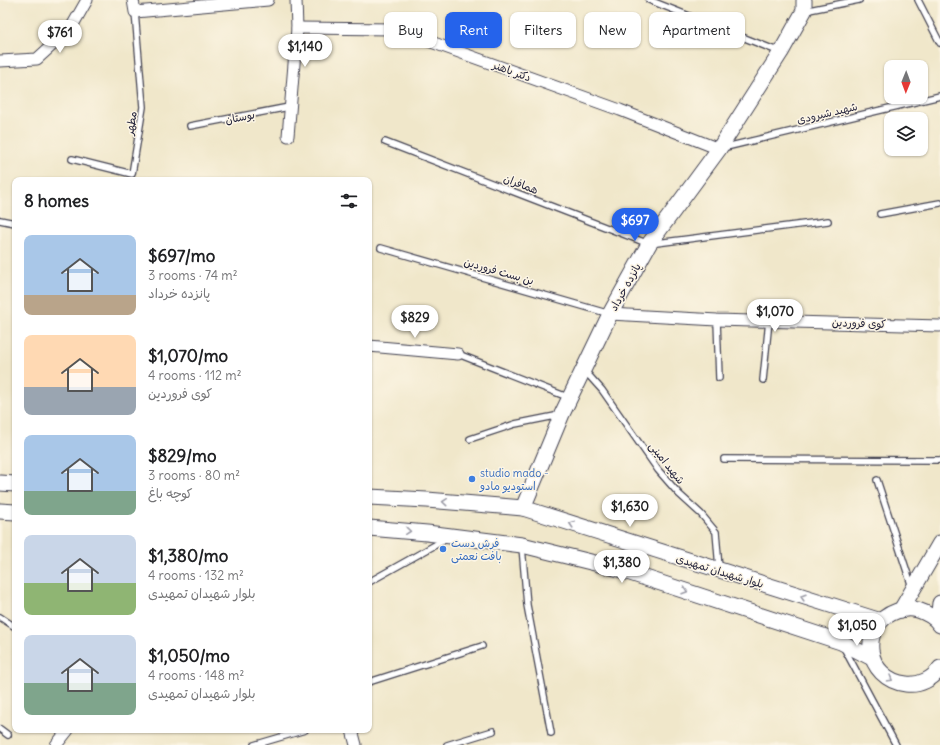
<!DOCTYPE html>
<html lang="en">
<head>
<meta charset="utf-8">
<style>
	:root { --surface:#fff; --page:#f6f6f6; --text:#202124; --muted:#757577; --accent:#2563eb }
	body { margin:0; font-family:Delius,"Playpen Sans Arabic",sans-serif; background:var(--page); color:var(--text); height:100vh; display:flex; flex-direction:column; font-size:15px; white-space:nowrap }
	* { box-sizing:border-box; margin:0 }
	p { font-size:13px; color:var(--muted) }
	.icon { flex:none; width:22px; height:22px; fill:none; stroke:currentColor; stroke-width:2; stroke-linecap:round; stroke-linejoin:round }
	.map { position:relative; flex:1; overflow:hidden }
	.details { position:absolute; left:12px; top:177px; width:360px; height:556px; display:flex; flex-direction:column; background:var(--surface); border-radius:8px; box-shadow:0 1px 3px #0004 }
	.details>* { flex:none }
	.top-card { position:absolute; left:384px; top:12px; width:380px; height:36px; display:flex; gap:8px }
	.needle { width:26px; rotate:181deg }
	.fabs { position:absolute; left:884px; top:60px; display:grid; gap:8px }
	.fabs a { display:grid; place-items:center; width:44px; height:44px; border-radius:8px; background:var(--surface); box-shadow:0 1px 3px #0004; font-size:20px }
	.price { position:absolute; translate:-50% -34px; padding:0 9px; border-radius:14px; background:#fff; color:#222; font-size:13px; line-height:26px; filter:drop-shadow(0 1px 2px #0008) }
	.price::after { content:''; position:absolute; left:50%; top:24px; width:12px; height:9px; margin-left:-6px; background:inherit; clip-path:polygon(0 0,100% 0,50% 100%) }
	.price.current { background:var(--accent); color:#fff }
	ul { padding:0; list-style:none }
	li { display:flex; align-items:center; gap:12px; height:100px; padding:0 12px }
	li span { display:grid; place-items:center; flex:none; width:112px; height:80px; border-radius:8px; color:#555 }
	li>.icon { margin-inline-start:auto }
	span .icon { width:48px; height:48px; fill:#fffc; stroke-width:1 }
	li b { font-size:17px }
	h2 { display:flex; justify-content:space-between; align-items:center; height:48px; padding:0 12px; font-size:17px }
	.chip { padding:0 14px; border-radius:8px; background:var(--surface); box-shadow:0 1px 3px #0004; font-size:14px; line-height:36px }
	.chip.current { background:var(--accent); color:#fff }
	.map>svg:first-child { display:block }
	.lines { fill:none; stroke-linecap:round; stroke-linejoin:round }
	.lane-casing { stroke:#414050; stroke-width:8 }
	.street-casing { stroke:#414050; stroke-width:13 }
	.secondary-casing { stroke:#414050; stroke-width:17 }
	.lane { stroke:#fff; stroke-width:5.5 }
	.street { stroke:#fff; stroke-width:11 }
	.secondary { stroke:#fff; stroke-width:15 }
	.oneway { stroke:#9c9ca7 }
	.shop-dot { fill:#3f7fe0; stroke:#fcf5e5; stroke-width:1.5 }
	.labels { text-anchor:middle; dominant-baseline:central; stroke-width:3; stroke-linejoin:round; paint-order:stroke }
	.street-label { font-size:11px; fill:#22223b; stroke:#fcf5e5 }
	.shop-label { font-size:11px; fill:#366cbe; stroke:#fcf5e5; text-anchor:start }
</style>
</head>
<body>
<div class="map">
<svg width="940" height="745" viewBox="0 0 940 745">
	<rect width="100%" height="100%" fill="#fcf5e5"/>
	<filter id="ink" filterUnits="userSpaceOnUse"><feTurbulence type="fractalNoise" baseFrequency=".025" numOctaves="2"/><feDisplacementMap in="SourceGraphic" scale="8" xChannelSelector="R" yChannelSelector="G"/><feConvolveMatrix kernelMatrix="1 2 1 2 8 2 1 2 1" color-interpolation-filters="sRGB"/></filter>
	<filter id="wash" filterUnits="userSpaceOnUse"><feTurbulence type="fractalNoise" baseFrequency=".012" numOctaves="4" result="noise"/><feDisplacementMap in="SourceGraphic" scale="16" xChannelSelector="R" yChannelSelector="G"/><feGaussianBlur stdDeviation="0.9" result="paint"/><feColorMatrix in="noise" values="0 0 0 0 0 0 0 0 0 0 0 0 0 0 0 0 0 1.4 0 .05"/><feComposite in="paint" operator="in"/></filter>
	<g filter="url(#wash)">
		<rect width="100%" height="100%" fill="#f0e7ca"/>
	</g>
	<g filter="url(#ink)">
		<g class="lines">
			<g class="lane-casing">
				<g id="lane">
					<path d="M649,0L780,52"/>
					<path d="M918,0L940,43"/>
					<path d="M804,11L859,0"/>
					<path d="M190,126L289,107"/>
					<path d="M385,142L649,244L828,221"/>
					<path d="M722,148L940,96"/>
					<path d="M72,159L132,174L143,107L135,12"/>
					<path d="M880,214L940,203"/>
					<path d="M0,220L15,223"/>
					<path d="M381,248L610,314"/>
					<path d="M717,320L719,378"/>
					<path d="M458,354L570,398"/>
					<path d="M584,370L602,390L658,470L679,494L701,514L716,532L719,568"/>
					<path d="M763,380L769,321"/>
					<path d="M470,439L515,424L560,415"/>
					<path d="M724,459L940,460"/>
					<path d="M877,480L912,587"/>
					<path d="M522,547L527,605L551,733"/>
					<path d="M369,582L446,539"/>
					<path d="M0,617L15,627"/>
					<path d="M844,648L896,745"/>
					<path d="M369,682L482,646"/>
					<path d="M0,729L8,735"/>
					<path d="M254,745L305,730"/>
					<path d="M447,745L493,731"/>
				</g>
			</g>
			<g class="street-casing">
				<g id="street">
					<path d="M133,0L135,12L268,0"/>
					<path d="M297,28L395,29L620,110L719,149"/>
					<path d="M0,61L37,59L71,28L87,0"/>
					<path d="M288,136L297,28L296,0"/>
					<path d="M610,314L717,320L940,326"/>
					<path d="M369,346L458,354"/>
					<path d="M352,730L356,745"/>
					<path d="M56,745L68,730"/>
				</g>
			</g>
			<g class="secondary-casing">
				<g id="secondary">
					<path d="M0,483L15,484"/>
					<path d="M369,497L427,500L523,508L881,621"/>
					<path d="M523,508L562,414L610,314L649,244L719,149L781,52L804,11V0"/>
					<path d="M0,511L15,512"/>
					<path d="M369,528L427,533L522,545L615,568L841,642L872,658"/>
					<path d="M901,610L940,543"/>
					<path d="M938,622L940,603"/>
					<path d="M940,625C935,617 927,613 918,610C911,608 903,609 897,611C857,625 865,679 906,684C919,686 933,679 940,668"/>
				</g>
			</g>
			<use href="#lane" class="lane"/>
			<use href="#street" class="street"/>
			<use href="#secondary" class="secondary"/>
		</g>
		<defs><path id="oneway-chevron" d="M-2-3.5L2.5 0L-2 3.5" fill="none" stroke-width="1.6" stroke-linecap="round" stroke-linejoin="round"/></defs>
		<g class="oneway">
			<use href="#oneway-chevron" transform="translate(445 502) rotate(-175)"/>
			<use href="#oneway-chevron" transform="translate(572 524) rotate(-162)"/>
			<use href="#oneway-chevron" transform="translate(408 531) rotate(5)"/>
			<use href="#oneway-chevron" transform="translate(685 591) rotate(18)"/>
			<use href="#oneway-chevron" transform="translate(803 597) rotate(-163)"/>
			<use href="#oneway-chevron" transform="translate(890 679) rotate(30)"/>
		</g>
	</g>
	<g class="shop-dot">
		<circle cx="472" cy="479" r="4"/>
		<circle cx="443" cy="549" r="4"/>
	</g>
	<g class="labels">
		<g class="street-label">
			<text transform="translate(512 71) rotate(20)">دکتر باهنر</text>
			<text transform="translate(827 113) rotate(-13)">شهید شیرودی</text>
			<text transform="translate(240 117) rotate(-11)">بوستان</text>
			<text transform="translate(131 123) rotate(-81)">مطهر</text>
			<text transform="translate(521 184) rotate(21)">همافران</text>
			<text transform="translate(499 271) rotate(16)">بن بست فروردین</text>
			<text transform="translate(625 287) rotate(-61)">پانزده خرداد</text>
			<text transform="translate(859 323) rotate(2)">کوی فروردین</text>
			<text transform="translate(667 463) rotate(52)">شهید امینی</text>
			<text transform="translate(720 571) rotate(17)">بلوار شهیدان تمهیدی</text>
		</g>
		<g class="shop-label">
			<text x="480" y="473">studio mado -<tspan x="480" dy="13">استودیو مادو</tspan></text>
			<text x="451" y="543">فرش دست<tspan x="451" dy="13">بافت نعمتی</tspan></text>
		</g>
	</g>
</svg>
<div class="fabs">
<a><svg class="needle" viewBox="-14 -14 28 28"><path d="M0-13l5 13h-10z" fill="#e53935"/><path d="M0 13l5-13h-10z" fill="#757577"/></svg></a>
<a><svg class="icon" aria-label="layers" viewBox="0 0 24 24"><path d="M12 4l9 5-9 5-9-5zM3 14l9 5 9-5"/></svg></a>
</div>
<b class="price" style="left:60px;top:54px">$761</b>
<b class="price" style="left:305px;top:68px">$1,140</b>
<b class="price current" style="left:635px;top:242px">$697</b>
<b class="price" style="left:775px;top:333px">$1,070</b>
<b class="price" style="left:415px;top:339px">$829</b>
<b class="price" style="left:630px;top:528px">$1,630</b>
<b class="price" style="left:622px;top:584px">$1,380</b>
<b class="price" style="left:857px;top:647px">$1,050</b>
<div class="top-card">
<a class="chip">Buy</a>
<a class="chip current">Rent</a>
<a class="chip">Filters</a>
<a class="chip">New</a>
<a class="chip">Apartment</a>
</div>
<section class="details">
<h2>8 homes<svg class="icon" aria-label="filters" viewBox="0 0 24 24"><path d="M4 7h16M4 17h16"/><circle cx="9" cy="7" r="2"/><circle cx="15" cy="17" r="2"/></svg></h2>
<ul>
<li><span style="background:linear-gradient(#a9c7e8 75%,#b9a48a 0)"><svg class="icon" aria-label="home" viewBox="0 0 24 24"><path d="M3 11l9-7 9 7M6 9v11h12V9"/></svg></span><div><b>$697/mo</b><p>3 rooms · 74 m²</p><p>پانزده خرداد</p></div></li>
<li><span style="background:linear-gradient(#ffd9b3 65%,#9aa5b1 0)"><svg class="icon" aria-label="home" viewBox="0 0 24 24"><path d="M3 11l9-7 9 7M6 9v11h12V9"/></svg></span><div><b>$1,070/mo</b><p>4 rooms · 112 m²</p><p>کوی فروردین</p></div></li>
<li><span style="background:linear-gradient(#a9c7e8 70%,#7fa58c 0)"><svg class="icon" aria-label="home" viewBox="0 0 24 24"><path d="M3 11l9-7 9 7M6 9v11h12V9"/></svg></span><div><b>$829/mo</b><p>3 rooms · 80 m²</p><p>کوچه باغ</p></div></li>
<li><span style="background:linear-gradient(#c9d6e8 60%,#8fb573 0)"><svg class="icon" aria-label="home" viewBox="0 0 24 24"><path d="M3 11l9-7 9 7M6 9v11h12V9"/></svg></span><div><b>$1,380/mo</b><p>4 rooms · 132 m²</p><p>بلوار شهیدان تمهیدی</p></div></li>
<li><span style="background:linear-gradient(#c9d6e8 60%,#7fa58c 0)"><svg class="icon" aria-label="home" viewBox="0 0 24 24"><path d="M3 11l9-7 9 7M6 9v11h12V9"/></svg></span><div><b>$1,050/mo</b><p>4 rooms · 148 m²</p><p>بلوار شهیدان تمهیدی</p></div></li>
</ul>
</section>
</div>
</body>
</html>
